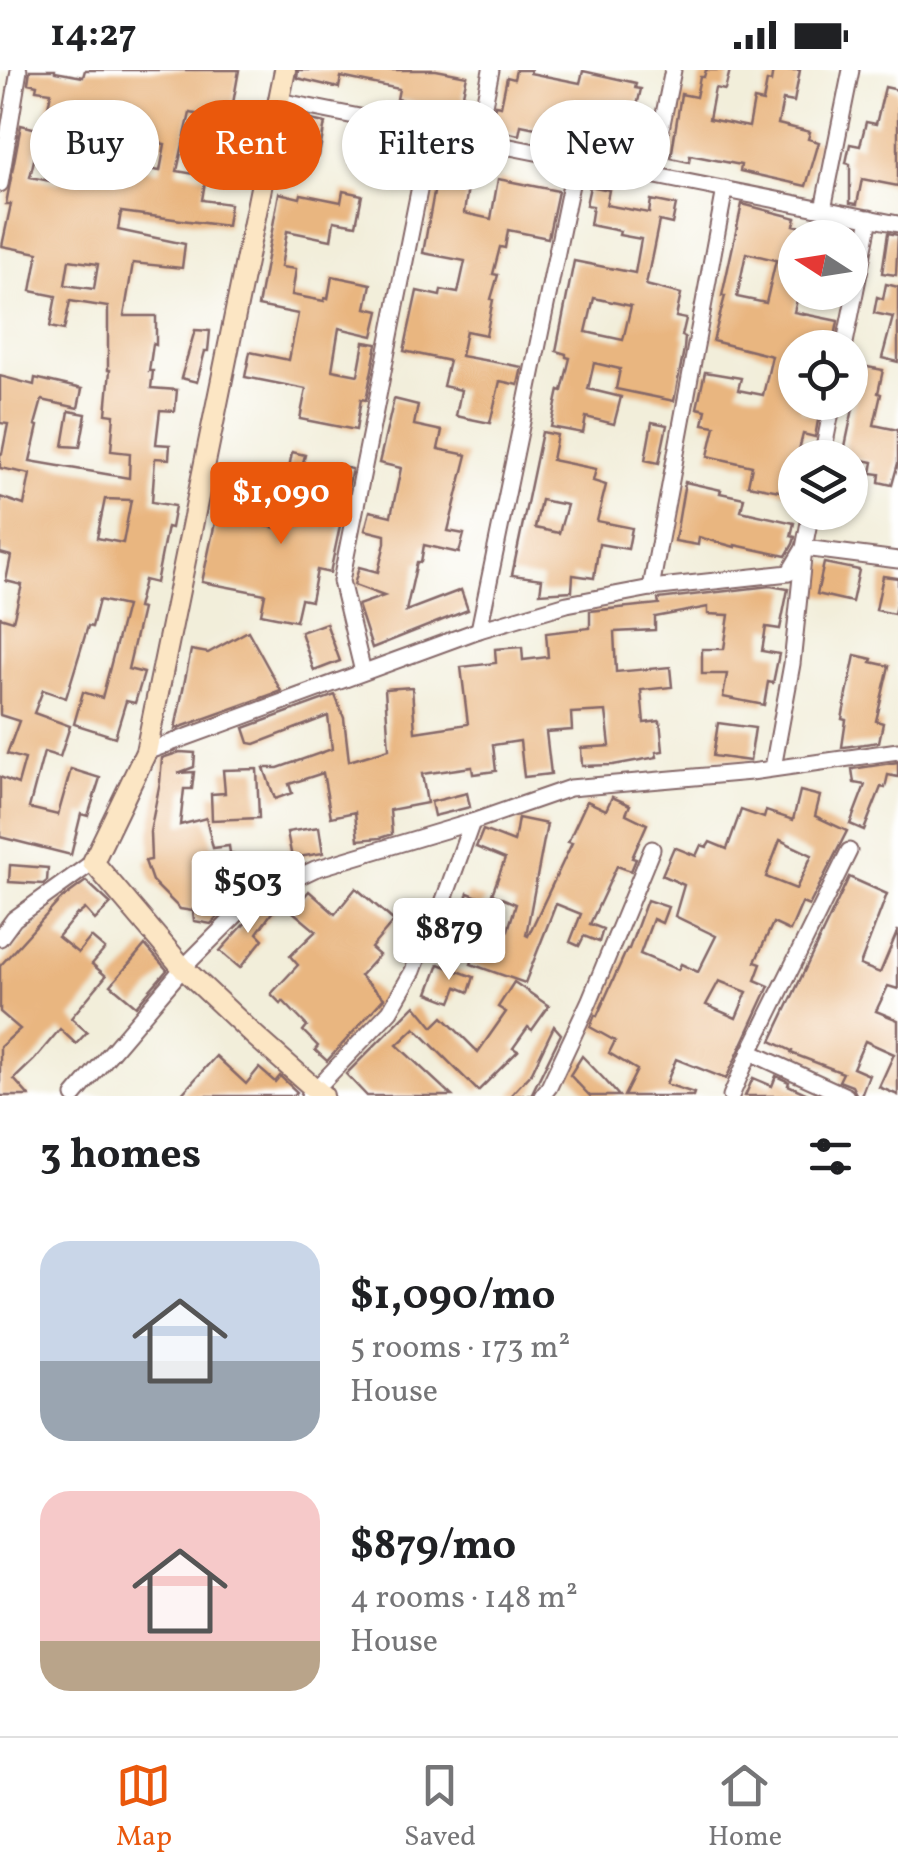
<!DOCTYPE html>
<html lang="en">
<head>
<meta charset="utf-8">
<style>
	:root { --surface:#fff; --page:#f2f2f2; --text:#202124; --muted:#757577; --line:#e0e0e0; --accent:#ea580c }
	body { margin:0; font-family:Vollkorn,serif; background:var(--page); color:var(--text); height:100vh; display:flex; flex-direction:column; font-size:38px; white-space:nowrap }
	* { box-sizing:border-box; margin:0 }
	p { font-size:32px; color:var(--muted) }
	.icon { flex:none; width:55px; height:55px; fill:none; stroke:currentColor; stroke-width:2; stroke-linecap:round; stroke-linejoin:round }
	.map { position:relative; height:1026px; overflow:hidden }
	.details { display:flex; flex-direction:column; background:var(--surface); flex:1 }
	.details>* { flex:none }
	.banner { position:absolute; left:30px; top:30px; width:840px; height:90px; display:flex; gap:20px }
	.needle { width:65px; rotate:282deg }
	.tools { position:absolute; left:778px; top:150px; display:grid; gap:20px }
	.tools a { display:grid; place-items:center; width:90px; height:90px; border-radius:50%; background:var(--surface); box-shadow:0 2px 8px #0004; font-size:50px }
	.price { position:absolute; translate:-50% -85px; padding:0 22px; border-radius:10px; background:#fff; color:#222; font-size:32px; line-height:65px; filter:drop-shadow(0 2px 5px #0008) }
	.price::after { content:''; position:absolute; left:50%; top:60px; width:30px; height:22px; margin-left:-15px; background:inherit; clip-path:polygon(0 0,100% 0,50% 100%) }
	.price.selected { background:var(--accent); color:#fff }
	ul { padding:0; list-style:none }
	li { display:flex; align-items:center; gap:30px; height:250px; padding:0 40px }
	li span { display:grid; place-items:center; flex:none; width:280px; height:200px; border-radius:30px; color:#555 }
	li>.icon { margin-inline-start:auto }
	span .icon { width:120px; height:120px; fill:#fffc; stroke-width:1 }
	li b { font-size:42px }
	h2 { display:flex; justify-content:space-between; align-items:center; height:120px; padding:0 40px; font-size:42px }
	.chip { padding:0 35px; border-radius:45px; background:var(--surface); box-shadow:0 2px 8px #0004; font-size:35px; line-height:90px }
	.chip.selected { background:var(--accent); color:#fff }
	.status { display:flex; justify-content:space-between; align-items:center; height:70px; padding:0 50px; background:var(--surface); direction:ltr }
	.status svg { height:28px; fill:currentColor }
	.dock { display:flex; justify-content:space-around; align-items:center; height:140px; border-top:2px solid var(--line); background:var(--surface); font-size:28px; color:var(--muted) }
	.dock a { display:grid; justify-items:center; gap:5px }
	.dock .selected { color:var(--accent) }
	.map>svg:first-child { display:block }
	.building { fill:#e9b680; fill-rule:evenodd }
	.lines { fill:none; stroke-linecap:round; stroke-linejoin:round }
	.street-casing { stroke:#856768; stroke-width:19 }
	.secondary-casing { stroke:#856768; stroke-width:24 }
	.street { stroke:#fff; stroke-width:15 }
	.secondary { stroke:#fce6c4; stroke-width:20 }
</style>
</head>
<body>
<div class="status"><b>14:27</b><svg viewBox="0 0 49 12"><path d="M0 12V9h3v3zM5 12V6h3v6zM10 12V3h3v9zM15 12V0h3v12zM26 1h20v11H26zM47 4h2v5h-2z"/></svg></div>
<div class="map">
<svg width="898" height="1026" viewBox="0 0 898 1026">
	<rect width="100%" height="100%" fill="#fff"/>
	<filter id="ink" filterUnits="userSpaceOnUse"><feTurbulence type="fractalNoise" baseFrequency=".01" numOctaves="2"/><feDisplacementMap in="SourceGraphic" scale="20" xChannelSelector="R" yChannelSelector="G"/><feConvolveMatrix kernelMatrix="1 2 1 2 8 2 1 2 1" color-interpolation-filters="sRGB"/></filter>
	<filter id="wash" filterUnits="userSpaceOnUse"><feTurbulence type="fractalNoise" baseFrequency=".0048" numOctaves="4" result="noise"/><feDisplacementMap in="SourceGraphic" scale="40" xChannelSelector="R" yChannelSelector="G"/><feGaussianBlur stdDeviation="2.25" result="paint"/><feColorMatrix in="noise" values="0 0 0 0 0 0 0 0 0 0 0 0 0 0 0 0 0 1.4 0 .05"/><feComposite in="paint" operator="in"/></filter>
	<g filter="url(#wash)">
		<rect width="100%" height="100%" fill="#f2eeda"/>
		<g id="blocks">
			<g class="building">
				<path d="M30,0H55V2L83,7L85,0H239L230,50L190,43L177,101L206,106L202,130L230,134L227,156L121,142L118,160L185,174L182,198L133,193L124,246H156V275L153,274L149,301H153L151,318L177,320L175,341L160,340L156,374L170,375L169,389L155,388L152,432L175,436L171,458L167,457L156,513L144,510L137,538L142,539L128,599L144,603L135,633L126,631L115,667L74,654L83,622L102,628L126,536L99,530L92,557L88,556L66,628L43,620L34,643L70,656L60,687L44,682L29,738L58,745L71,699L100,708L88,746L81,744L71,785L0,767V707L18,714L25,689L7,684L19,651L0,645V547L13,551L22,515L6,511L11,486L0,483V427L24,435L30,404L0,398V383L2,384L8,354L0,353V306L34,315L35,308L82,319L78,338L42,330L35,355L38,356L30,391L129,408L130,383L111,381L114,345L106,344L110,300H108V237L70,231L64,260L50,257L56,226L31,221L38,183L2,176L11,134H6L21,55L41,60L30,107L60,113L69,63L44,58L51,22L36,20L37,15L28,13ZM136,69L165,74L160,101L131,96ZM69,190L98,194L94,219L65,215ZM105,429L131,430L123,473L97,468Z"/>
				<path d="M298,0H436L467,6L462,28L473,31L471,44L397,29L399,19L341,7L339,18L297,8Z"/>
				<path d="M516,0H531L530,3L580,13L583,1L636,13L635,18L641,19L633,53L637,54L634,66L645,68L642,83L612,77L615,64L587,58L584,72L569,68L570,65L521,55L519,65L491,59L495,35L501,36L507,7L514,9Z"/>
				<path d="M706,0H730L725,20L715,18L709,49L749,57L754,30L763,32L767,11L771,12L773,0H800L794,32L783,30L778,54L810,62L808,69L819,72L806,116L740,101L741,95L690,85L689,92L671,88L681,24L696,27L700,7H704Z"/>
				<path d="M885,17L898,20V116L862,109L857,134L850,133V94L846,93L850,74L860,76L866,52L876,54Z"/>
				<path d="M292,46L325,53L319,86L286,80Z"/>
				<path d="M356,64L416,78L410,107L350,93Z"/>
				<path d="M437,106L469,111L464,143L491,149L498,109L558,121L548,168L508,160L505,178L500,177L493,204L498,205L491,229L493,230L486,265L466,261L461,286L522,297L518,315L500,311L490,353L456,346L461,320L443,316L449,291L404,281L417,221L440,226L441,220L458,223L465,191L423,183Z"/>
				<path d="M590,116L609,120L606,135L649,143L651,130L676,135L672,154L659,151L646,215L681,224L676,247L686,249L682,266L685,267L684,279L674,331L616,319L620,299L594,293L588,319L621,327L614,354L586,347L583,363L551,357L559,320L562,321L570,288L566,287V284L556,281L574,191L635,203L641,169L619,165L620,161L590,155L593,136L586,135ZM594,228L631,236L623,270L586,262Z"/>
				<path d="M343,121L362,125L356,155L334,151L331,170L287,161L281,197L296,199L292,225L324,231L325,228L328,229L332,206L371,214L366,238L379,241L373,266L339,258L332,300L358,305L364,272L377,274L366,330L361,329L356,360L300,349L306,319L245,307L250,282L289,290L298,244L258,236L279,123L300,128L301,124L341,132Z"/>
				<path d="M742,134L796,148L794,155L824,162V168H795V190L789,189L786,208L795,210V222H799L794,242L838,251L833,278H795L786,320L795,322V332H802L800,341L819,345L815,367L803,364L797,388H795V424L748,415L752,396L708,386L715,356L703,354L706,340L697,338L705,302L741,308L738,320L763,325L772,286L713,271L725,226H722ZM746,183L776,190L766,233L737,227Z"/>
				<path d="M888,163L898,165L896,205L882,203Z"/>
				<path d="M886,214L898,217V292L882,288L893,247L874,243L877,227L883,229Z"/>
				<path d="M195,260L210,261L208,281H205L197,312L181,308Z"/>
				<path d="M862,296L883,300L878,323L881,324L874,355L898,360V393L892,415L879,412L880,404L871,403L873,392L843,386Z"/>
				<path d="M394,329L418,335L414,355L442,361L438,379L467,385L448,461L464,464L459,483L424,475L421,492H417L406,541L461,520L468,540L372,578L358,535L384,526L354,515L359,497L378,502L385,473V465L365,460L370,441L391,446L401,398L379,393Z"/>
				<path d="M69,341L86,344L80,377L63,376Z"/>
				<path d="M652,352L667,355L659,393L645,390Z"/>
				<path d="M542,362L557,365L552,390L596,399L593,411L606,415L597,451L632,458L628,479L599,474L594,508L573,505L572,521L540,523L542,509L512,505ZM541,430L567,435L559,463L535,458Z"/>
				<path d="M292,382L305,385L301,400L306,401L301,427L326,433L330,413L337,414L341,397L352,399L330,503L317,500L311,531L301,529L296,551L261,544L265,524L202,512L216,448L278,458Z"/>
				<path d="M685,412L721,420L720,423L744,428L741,441L794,453L791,466L795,467L793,474L786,486L735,475V477L699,467L698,475L675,471Z"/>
				<path d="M824,493L859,500L852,532L817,524Z"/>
				<path d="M883,506L898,508V526L894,544L876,540Z"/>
				<path d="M770,516L788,519L780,559L766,557L762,581L779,584L773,613L768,612L764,635L723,627L727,604H702V579H724L729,545L708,544V537L655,547V560L614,562L616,602L670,597L672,617L641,620L644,653L660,651L663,681L656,682L657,687L613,695L582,696L581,678L610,676L606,641L571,643L572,660L546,662L551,704L524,707L520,671L493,675L496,701L473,704L472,697L422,704L427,733L390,740L392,764L380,768L358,770L355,742L331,747L323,703L289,714L292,723L275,729L264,698H278L332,679L328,646L255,674L249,673L244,658L335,625L344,648L349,691L389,679L385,619L412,617L415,662L468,654L461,597L496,593L495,579L522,577L523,590L548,587L546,563L590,558V541L659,534L658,529Z"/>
				<path d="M326,553L340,591L314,601L301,562Z"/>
				<path d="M248,561L281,621L175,659L191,580L208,583Z"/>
				<path d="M855,585L872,589L871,592L889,596L876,651L883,653L879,672L844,677H842L846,650L842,649Z"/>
				<path d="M718,653L755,658L750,691L713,686Z"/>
				<path d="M180,682L195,683L194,697L178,703L194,702L192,719H184L180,755L206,748L213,778L229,776L230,783L242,786V823L211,854L194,851L193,841L180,839L152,811L145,791L151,790L150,762L160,712L162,688Z"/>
				<path d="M898,692V707L888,705L885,718L881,717L864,760L850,754L865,715L854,713L852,699Z"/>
				<path d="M257,699L259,748L212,750L211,724L225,723L223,700Z"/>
				<path d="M800,721L820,726L815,746L847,761L809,836L802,833L790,861L773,853L755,892L761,894L755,910L769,916L726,1009L676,989L666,1014L694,1023L693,1026H624L637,1000L609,983L615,971L590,957L595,945L597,946L627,879H629L647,830L668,837L662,853L653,849L640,884L678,900L681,894L698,902L716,866L675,846L684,815L662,805L674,777L696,786L701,775L707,777L710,772L727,779L741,740L764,748L766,741L793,750ZM780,770L812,785L796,819L766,807ZM719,911L747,922L736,948L706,935Z"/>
				<path d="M467,723L470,737L434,746L431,732Z"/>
				<path d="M612,727L630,735L626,744L647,754L632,788L636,789L631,801L617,796L590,854L603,859L599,872L584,866L579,876L570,872L581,844L556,834L525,913L471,894L476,880L468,877L474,861L456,854L468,823L485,830L478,848L508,860L516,834L492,824L505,789L476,777L483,760L514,772L518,748L547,754L526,865L528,866L572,773L568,772L587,731L606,740Z"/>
				<path d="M319,757L323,783L292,788L287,762Z"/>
				<path d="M10,795L48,798L47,811L43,814L9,812Z"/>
				<path d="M849,807L887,824L860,895L880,903L898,860V919L888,916L876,941L898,950V1025L879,1017L894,984L865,971L853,998L869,1005L861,1026H857L852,1016L839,1011L843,1003L791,983L792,981L771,971Z"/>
				<path d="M86,811L111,834L95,850L85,839L78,845L77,844L58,867L78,883L91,867L105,879L92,894L106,906L71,948L87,962L76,974L60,959L34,990L14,1009L29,1026H0V977L20,959L0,942V896L60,830Z"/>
				<path d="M356,818L394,851L371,878L379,885L360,906L384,928L327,991L315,980L318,976L303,961L307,956L283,931L281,934L271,924L298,895L290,886L316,861L292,841L309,821L335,844Z"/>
				<path d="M279,829L281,830L257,863L263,869L240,898L220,881L259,838Z"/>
				<path d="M145,875L167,900L136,936L111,915Z"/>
				<path d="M439,894L474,907L469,922L457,917L451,932L428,923Z"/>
				<path d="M514,912L549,936L532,960L528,957L513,978L518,981L478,1021L415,958L397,975L452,1026H367L346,1004L415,935L433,957L443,947L478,982L506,942L498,937Z"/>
				<path d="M554,956L561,964L531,1025L510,1026L532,1002Z"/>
				<path d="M216,986L246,1014L259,998L275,1012L280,1006L297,1022L293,1026H180Z"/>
				<path d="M582,986L604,1009L619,1026H590L570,1005Z"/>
				<path d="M776,1006L789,1012L788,1015L812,1026H745L753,1008L772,1016Z"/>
			</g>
		</g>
	</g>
	<g filter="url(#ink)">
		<use href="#blocks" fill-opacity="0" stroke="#856768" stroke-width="2.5"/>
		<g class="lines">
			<g class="street-casing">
				<g id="street">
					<path d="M279,31L898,154"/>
					<path d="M477,70L491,0"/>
					<path d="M652,103L673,0"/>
					<path d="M0,114L19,0"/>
					<path d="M823,139L851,0"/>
					<path d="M844,278L870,148"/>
					<path d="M822,388L833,332"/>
					<path d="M651,518L725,119"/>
					<path d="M479,560L576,90"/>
					<path d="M363,602L341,511L431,61"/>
					<path d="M146,682L479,560L567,534L651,518L789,503L804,478L898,490"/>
					<path d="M773,698L792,594L804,478L811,442"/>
					<path d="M0,868L14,849L93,792"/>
					<path d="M750,982L846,1026"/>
					<path d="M74,1026L183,898L252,829L315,799L472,752L570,718L751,702L898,681"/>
					<path d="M309,1026L390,941L413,901L424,872L431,866L472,752"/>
					<path d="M542,1026L549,1017L589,932L652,779"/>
					<path d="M731,1026L750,982L849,781"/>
				</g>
			</g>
			<g class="secondary-casing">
				<path id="secondary" d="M285,0L146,682L93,792L183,898L255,966L323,1026"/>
			</g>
			<use href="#street" class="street"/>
			<use href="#secondary" class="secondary"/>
		</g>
	</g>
</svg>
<div class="tools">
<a><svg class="needle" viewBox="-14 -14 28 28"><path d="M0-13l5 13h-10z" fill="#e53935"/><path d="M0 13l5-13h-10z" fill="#757577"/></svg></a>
<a><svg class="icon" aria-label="locate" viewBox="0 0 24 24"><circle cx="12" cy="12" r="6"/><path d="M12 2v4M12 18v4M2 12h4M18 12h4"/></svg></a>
<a><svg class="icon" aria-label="layers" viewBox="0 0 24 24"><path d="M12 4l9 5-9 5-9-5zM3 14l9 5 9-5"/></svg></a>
</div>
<b class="price selected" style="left:281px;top:477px">$1,090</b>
<b class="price" style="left:248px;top:866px">$503</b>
<b class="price" style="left:449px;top:913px">$879</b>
<div class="banner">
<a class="chip">Buy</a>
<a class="chip selected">Rent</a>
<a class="chip">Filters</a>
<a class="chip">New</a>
</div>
</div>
<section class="details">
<h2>3 homes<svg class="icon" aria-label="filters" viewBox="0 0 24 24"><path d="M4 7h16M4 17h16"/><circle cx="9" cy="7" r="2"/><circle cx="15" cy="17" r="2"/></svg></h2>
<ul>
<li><span style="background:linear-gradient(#c9d6e8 60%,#9aa5b1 0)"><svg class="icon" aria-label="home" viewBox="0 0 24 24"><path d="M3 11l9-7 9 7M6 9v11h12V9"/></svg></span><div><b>$1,090/mo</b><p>5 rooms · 173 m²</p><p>House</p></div></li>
<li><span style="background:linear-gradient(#f6c9c9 75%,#b9a48a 0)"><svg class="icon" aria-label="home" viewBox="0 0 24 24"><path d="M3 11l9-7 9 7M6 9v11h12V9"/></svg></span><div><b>$879/mo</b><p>4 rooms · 148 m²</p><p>House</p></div></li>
</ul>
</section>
<nav class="dock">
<a class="selected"><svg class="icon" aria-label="map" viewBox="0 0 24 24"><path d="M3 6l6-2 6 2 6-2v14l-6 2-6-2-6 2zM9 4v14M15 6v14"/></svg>Map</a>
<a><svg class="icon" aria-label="saved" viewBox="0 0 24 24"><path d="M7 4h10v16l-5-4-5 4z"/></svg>Saved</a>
<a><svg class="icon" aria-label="home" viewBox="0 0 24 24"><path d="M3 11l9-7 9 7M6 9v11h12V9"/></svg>Home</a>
</nav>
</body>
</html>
